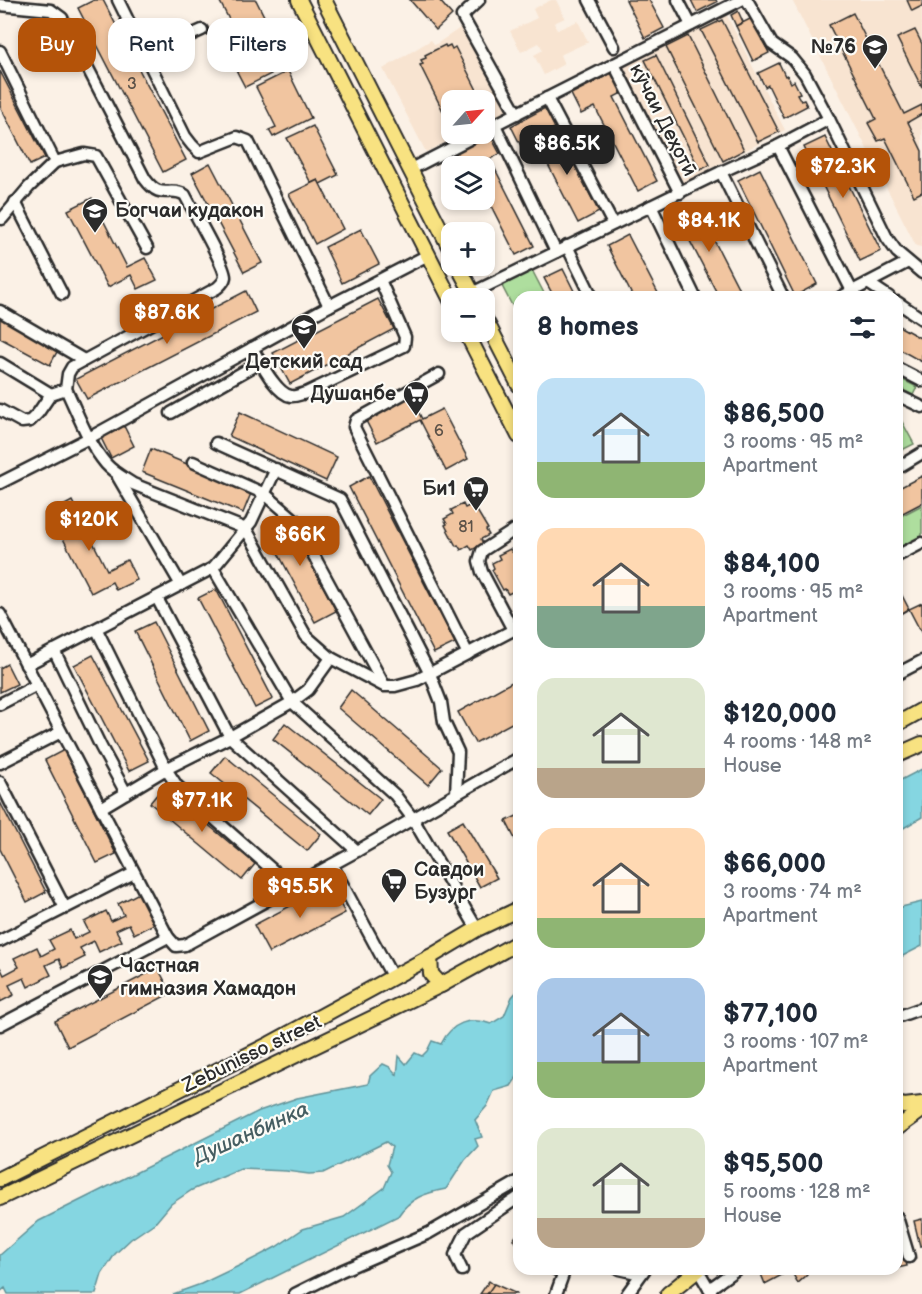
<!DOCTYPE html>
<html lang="en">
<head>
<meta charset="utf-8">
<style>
	:root { --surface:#fff; --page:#f2f2f3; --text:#1f2937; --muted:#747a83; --accent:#b45309 }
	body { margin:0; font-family:"Balsamiq Sans",sans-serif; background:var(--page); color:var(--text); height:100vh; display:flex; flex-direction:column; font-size:22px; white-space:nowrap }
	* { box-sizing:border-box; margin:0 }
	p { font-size:20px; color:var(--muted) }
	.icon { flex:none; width:33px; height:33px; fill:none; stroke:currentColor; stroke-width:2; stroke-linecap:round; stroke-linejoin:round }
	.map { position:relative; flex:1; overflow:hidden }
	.side { position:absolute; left:513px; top:291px; width:390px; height:984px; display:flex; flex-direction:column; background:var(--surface); border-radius:18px; box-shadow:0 3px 9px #0003 }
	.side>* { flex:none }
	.hud { position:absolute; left:18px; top:18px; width:405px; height:54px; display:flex; gap:12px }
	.needle { width:39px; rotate:63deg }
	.controls { position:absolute; left:441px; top:90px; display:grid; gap:12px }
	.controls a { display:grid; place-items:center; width:54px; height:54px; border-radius:12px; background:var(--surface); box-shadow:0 3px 9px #0003; font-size:30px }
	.price { position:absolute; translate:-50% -51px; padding:0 14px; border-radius:12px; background:var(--accent); color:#fff; font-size:20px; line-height:39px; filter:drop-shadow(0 2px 3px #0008) }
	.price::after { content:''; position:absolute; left:50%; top:36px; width:18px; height:14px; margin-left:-9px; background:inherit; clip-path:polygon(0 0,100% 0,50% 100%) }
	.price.active { background:#222; color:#fff }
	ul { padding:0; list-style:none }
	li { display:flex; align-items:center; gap:18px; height:150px; padding:0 24px }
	li span { display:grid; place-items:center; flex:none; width:168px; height:120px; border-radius:18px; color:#555 }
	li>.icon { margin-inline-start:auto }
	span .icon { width:72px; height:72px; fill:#fffc; stroke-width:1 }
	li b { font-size:26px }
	h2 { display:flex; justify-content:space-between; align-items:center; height:72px; padding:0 24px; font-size:26px }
	.chip { padding:0 21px; border-radius:18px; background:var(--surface); box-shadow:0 3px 9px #0003; font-size:21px; line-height:54px }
	.chip.active { background:var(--accent); color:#fff }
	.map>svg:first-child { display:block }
	.built { fill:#f8e4d1 }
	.green { fill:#aede9e; stroke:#6c8464; stroke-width:1.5 }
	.water { fill:#85d6e1; stroke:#619298; stroke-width:1.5 }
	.building { fill:#f1c5a0; stroke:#2b2b2b; stroke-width:1.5 }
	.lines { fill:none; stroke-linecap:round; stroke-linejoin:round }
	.minor-casing { stroke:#2b2b2b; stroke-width:15 }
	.major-casing { stroke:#2b2b2b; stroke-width:18 }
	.minor { stroke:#fdfcf7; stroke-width:10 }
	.major { stroke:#f8e281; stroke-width:14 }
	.labels { text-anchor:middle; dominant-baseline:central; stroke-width:4.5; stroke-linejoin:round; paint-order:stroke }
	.number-label { font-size:16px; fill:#5c5248 }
	.poi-label { font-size:20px; font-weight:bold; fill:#2b2b2b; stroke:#fdfcf7; text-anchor:end }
	.street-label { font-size:20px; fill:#2b2b2b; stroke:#fdfcf7 }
	.water-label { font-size:21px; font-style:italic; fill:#465e62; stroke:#fdfcf7 }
</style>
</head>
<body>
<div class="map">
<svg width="922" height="1294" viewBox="0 0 922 1294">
	<rect width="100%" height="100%" fill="#fbf1e6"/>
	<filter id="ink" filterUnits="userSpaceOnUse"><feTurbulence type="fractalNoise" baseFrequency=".0167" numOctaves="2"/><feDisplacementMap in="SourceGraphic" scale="12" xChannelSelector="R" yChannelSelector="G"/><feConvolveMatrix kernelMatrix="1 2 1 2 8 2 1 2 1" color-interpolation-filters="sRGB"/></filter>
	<g filter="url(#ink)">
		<g class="built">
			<path d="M551,0H556L565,18L554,23L557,30L578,21L588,42L560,55L564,64L544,75L534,55L543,50L539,43L521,52L510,31L537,18L533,9Z"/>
			<path d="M792,0H922V247L916,246Z"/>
			<path d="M726,14L785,130L681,184L622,67Z"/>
			<path d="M463,26L510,110L485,122L484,100H452V134H462L426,152L383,69L431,40L435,45Z"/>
		</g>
		<g class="green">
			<path d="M532,270L546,297H519V319L502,286Z"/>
			<path d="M897,377L917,387L913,395L897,387Z"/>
			<path d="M900,418L914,444L900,451L897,446V419Z"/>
			<path d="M922,505V537L897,549V518Z"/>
		</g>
		<g class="water">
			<path d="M922,769V817L897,832V782Z"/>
			<path d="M922,902V946L897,959V908Z"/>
			<path d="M519,989V1074L511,1086L494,1091L487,1106L475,1120L482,1137L475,1139L478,1146L465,1160L446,1189C425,1193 410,1198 398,1216L240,1294H173L201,1284L247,1262L276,1247L303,1229L344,1217L384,1188L391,1172L387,1165L392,1147L386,1142L323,1173L309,1174L286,1171L241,1169L192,1190L171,1204L156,1222L131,1239L115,1254L102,1274L96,1294H8L5,1288L0,1292V1255L39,1221L259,1111L297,1098L368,1084L370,1076L383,1064L390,1067L397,1075L399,1056L406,1064L415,1053L422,1056L427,1051L432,1041L441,1044C451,1023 470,1016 491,1024L504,1016L512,997Z"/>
		</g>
		<g class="building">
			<path d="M94,0H103L186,160L163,172L78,8Z"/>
			<path d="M219,0H256L265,18L247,28L271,74L245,87L221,41L236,33Z"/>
			<path d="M410,0H439L452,15L436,30Z"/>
			<path d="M626,0H649L664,28L645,38Z"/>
			<path d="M691,0H716L717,2L697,12Z"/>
			<path d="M907,0H922V6L912,11Z"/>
			<path d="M738,11L743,22L736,26L731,15Z"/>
			<path d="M853,13L904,114L922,105V114L908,122L922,151V192L914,196L885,138L878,141L868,123L876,119L829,25Z"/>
			<path d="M752,18L769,53L753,61L736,26Z"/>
			<path d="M722,20L779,132L758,142L701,30Z"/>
			<path d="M915,30L922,44V88L897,38Z"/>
			<path d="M688,36L744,150L723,161L666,47Z"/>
			<path d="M445,45L446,47L450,45L452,49L455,47L481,98L478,100H452L451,119L448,114L445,115L420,65L423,64L421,60L426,58L425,55Z"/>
			<path d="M656,55L710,165L700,170L645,60Z"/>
			<path d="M779,63L785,76L787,75L791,83L794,81L800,93L797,94L801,101L804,100L807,106L784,118L768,85L765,87L758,73Z"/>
			<path d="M0,71L45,158L30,165L0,106Z"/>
			<path d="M288,71L311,118L273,137L269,130L276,127L256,87Z"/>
			<path d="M614,72L624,92L614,97L657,181L638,191L595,107L581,114L571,94Z"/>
			<path d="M545,108L555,128L521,146L511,126Z"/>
			<path d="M313,126L338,175L320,184L318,180L311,183L287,138Z"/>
			<path d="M555,128L599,212L578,223L535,139Z"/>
			<path d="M489,133L500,154L476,166H452V170L444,156Z"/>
			<path d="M825,137L881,251L860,261L804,147Z"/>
			<path d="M490,159L534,246L516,255L484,192V166H476Z"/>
			<path d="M210,163L262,263L244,272L192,173Z"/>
			<path d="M760,169L817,284L795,296L738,180Z"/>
			<path d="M318,180L343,229L315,244L289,194Z"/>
			<path d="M92,198L127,267L145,258L157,280L138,289L131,275L108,287L68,210Z"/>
			<path d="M692,206L693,209L697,207L743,297H719L676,214Z"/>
			<path d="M361,229L379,264L342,283L325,247Z"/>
			<path d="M628,235L660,297H633L607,246Z"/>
			<path d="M563,269L577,297H554L544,278Z"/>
			<path d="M246,291L256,312L87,399L76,379Z"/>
			<path d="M378,299L394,329L290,384L273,353Z"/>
			<path d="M0,316L59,348L50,365L0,338Z"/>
			<path d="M897,325L922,339V362L897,348Z"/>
			<path d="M409,393L422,419L442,409L468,459L446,471L420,420L377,442L364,417Z"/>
			<path d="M240,412L337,457L326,481L229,436Z"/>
			<path d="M124,426L134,446L111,458L101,438Z"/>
			<path d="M151,449L252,491L243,513L142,472Z"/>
			<path d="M369,476L455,643L434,653L349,487Z"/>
			<path d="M922,476V503L897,516V489Z"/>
			<path d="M72,501L107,570L127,560L137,580L116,590L112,582L91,593L50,513Z"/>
			<path d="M463,504L465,508L473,504L488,529L486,530L489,535L481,539L483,544L472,550L469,545L461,550L458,545L456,546L445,525L447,524L444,519L453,514L451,510Z"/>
			<path d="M285,513L336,611L315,622L263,525Z"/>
			<path d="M510,549L512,552L519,549V594L516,590L508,594L505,589L503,590L492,570L494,568L492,563L500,559L498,555Z"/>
			<path d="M897,586L909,609L897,616Z"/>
			<path d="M216,589L273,699L255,708L198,598Z"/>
			<path d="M922,603V634L909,609Z"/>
			<path d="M154,622L209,731L190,741L135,631Z"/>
			<path d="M93,655L149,761L129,771L74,665Z"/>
			<path d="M7,664L17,684L0,692V668Z"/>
			<path d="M519,678V719L475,743L458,712Z"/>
			<path d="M351,690L442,768L428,785L338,708Z"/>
			<path d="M285,723L381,799L368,815L273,739Z"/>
			<path d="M64,750L116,854L97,863L45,760Z"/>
			<path d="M225,756L321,834L307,851L211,773Z"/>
			<path d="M163,787L255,864L242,880L150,803Z"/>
			<path d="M0,802L46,892L27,902L0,849Z"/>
			<path d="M519,815V847L506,821Z"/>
			<path d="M463,821L497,878L480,887L447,830Z"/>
			<path d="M330,885L345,913L269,953L254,925Z"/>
			<path d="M139,893L154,924L134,934L129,924L116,930L122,941L99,952L94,941L80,948L85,957L63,968L59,959L46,965L51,975L28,987L24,978L9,985L14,995L0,1002V967L4,975L19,967L14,958L37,947L41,956L54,949L49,940L70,930L74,939L89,932L84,922L106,911L111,921L124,915L118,904Z"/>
			<path d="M158,968L171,993L68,1047L55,1021Z"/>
			<path d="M922,1219V1246H920L914,1221Z"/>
			<path d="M519,1232V1245L513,1240Z"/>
			<path d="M901,1238L907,1266L897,1268V1239Z"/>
			<path d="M541,1269H557L554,1276Z"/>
			<path d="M759,1269H778L782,1275L765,1284Z"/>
			<path d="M790,1269H804L807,1275L798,1283Z"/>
			<path d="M489,1281L501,1290L498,1294H480Z"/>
			<path d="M494,1284L517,1294H487Z"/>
		</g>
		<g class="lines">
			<g class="minor-casing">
				<g id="minor">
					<path d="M118,0L185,136L192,145L199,152L237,137L248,141L329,306"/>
					<path d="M479,0L462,16L517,114"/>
					<path d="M589,0L614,47"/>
					<path d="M678,0L691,25"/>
					<path d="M747,0L772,44L792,58L805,74L829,119L887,238L897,252L922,273"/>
					<path d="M0,5L51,10L62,18L145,179C162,202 169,185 185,195C192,209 225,265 225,277C224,283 220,285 217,288L72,367L68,374L66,389L51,394L38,413L30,421L22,422L0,410"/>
					<path d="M0,51L55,162L84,154L96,156L147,248"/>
					<path d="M146,55L202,30"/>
					<path d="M614,64L680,193"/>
					<path d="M547,98L613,224"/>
					<path d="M495,125L556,252"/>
					<path d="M484,130L741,0"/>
					<path d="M778,146L852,291"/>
					<path d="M409,170L479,134"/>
					<path d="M721,172L783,297"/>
					<path d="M15,202L62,294"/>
					<path d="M651,206L695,297"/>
					<path d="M2,219L29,187L55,162"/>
					<path d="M567,246L592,297"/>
					<path d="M868,283L889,297"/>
					<path d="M472,293L721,172L778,146L829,119"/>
					<path d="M841,297L908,262"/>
					<path d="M897,302L922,319"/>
					<path d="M0,311L84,360"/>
					<path d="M252,348C260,361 276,394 291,396C295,397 301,394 306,393L404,346L405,337L380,280"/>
					<path d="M0,363L51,394"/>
					<path d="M897,368L922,381"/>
					<path d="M439,374L356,420L354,427L468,654"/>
					<path d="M66,389C78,414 88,443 106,464C114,473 124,478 133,484L246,529L306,636L331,658L384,686H395L417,680L519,627"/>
					<path d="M897,395L922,407"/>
					<path d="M171,413L261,362"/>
					<path d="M216,443L340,499L430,674L441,702L444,722L458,752L456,794"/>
					<path d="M193,462L265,494L294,519L384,685"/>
					<path d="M897,468L922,453"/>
					<path d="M118,477L181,585"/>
					<path d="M0,483L89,438L329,306L428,255"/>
					<path d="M897,556L922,543"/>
					<path d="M213,568L251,522L276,469"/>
					<path d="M157,598L230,737L357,851"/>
					<path d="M0,614L168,937L176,946L185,945L357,851L519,758"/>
					<path d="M97,630L166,769L177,786L292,887"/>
					<path d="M513,630L482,572L479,561L482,551L519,527"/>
					<path d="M54,650L101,747L126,793"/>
					<path d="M26,665L213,568L292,702L395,795L413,819L477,929"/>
					<path d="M897,674L922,661"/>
					<path d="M0,704L37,685"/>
					<path d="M0,763L61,732"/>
					<path d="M0,782L65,908"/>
					<path d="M101,808L166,769L230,737L292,702L308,690L331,658"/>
					<path d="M332,865L392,976"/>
					<path d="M0,941L134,873"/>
					<path d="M897,1017L922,1008"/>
					<path d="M0,1025L168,937"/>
					<path d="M897,1217L909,1257"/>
					<path d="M619,1269L641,1274"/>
					<path d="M462,1270L455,1255L466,1233L519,1197"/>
					<path d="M698,1270L712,1294"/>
					<path d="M709,1289L737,1269"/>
					<path d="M295,1294L341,1271L429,1233L519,1181"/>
					<path d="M556,1294L565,1269"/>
					<path d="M627,1294L645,1269"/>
				</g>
			</g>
			<g class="major-casing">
				<g id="major">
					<path d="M299,0L452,302"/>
					<path d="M324,0L452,252"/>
					<path d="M458,266L475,298"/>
					<path d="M484,317L519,385"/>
					<path d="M466,332L519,436"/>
					<path d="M897,724L922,710"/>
					<path d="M897,755L922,744"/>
					<path d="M430,957L431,974L441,985"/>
					<path d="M897,1104L904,1106L922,1104"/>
					<path d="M897,1128L922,1110"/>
					<path d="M0,1179L270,1044L430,957L477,929L519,909"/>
					<path d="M0,1198L441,985L519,942"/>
					<path d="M668,1294L699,1269"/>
				</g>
			</g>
			<use href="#minor" class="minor"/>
			<use href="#major" class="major"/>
		</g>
	</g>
	<defs>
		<g id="school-pin" transform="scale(1.35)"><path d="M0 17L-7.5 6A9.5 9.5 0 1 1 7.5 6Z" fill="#2b2b2b" stroke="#fdfcf7"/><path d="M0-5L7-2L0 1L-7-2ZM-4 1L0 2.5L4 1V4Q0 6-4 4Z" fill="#fff"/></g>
		<g id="supermarket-pin" transform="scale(1.35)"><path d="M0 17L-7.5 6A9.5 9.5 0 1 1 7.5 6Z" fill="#2b2b2b" stroke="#fdfcf7"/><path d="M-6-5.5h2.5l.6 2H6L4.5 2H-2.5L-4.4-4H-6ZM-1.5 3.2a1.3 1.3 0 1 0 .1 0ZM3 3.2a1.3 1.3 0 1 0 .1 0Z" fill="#fff"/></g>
	</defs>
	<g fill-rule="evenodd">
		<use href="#school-pin" x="875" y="47"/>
		<use href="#school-pin" x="95" y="211"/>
		<use href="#school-pin" x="304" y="327"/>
		<use href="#supermarket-pin" x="416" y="394"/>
		<use href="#supermarket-pin" x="476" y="489"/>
		<use href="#supermarket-pin" x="394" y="881"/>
		<use href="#school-pin" x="100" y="977"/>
	</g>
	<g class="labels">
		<g class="number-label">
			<text x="132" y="84">3</text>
			<text x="439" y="431">6</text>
			<text x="466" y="527">81</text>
		</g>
		<g class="poi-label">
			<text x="856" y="47">№76</text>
			<text x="115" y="211" text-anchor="start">Богчаи кудакон</text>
			<text x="304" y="362" text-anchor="middle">Детский сад</text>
			<text x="396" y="394">Душанбе</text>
			<text x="456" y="489">Би1</text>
			<text x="414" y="870" text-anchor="start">Савдои<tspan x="414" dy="23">Бузург</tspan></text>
			<text x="120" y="966" text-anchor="start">Частная<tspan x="120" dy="23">гимназия Хамадон</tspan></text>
		</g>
		<g class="street-label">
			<text transform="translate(663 120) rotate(63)">кӯчаи Деҳотӣ</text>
			<text transform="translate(252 1054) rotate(-26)">Zebunisso street</text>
		</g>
		<g class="water-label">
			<text transform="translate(251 1133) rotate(-24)">Душанбинка</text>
		</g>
	</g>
</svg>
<div class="controls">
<a><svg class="needle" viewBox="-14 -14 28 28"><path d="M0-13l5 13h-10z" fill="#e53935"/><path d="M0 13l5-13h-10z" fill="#747a83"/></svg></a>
<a><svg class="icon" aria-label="layers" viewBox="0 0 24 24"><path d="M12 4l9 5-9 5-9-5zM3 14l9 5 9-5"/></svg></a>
<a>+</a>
<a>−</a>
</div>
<b class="price active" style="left:567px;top:176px">$86.5K</b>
<b class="price" style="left:843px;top:199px">$72.3K</b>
<b class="price" style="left:709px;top:253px">$84.1K</b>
<b class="price" style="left:167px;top:345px">$87.6K</b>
<b class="price" style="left:89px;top:552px">$120K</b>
<b class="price" style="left:300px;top:567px">$66K</b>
<b class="price" style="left:202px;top:833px">$77.1K</b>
<b class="price" style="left:300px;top:919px">$95.5K</b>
<div class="hud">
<a class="chip active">Buy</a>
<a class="chip">Rent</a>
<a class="chip">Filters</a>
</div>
<section class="side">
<h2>8 homes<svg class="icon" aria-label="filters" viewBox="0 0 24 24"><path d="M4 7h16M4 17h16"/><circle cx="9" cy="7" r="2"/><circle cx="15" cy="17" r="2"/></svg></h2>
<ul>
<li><span style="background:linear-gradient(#bfe0f5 70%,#8fb573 0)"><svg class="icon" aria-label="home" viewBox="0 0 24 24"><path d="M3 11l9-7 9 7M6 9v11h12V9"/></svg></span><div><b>$86,500</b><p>3 rooms · 95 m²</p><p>Apartment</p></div></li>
<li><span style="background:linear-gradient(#ffd9b3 65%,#7fa58c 0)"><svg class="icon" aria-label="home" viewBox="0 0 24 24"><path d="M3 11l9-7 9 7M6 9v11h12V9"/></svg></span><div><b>$84,100</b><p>3 rooms · 95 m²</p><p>Apartment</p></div></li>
<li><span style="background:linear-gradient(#dfe7d0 75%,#b9a48a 0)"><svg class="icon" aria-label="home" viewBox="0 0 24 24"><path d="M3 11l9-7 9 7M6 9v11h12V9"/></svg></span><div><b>$120,000</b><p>4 rooms · 148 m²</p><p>House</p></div></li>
<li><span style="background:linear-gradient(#ffd9b3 75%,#8fb573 0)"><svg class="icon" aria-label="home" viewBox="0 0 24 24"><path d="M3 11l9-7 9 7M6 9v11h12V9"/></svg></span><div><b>$66,000</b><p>3 rooms · 74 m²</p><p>Apartment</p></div></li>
<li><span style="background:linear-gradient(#a9c7e8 70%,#8fb573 0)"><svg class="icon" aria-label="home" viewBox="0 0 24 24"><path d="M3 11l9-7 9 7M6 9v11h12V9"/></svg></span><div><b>$77,100</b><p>3 rooms · 107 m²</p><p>Apartment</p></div></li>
<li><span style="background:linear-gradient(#dfe7d0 75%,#b9a48a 0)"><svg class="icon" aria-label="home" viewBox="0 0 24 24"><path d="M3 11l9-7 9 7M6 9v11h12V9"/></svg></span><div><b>$95,500</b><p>5 rooms · 128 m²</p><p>House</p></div></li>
</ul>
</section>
</div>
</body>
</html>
